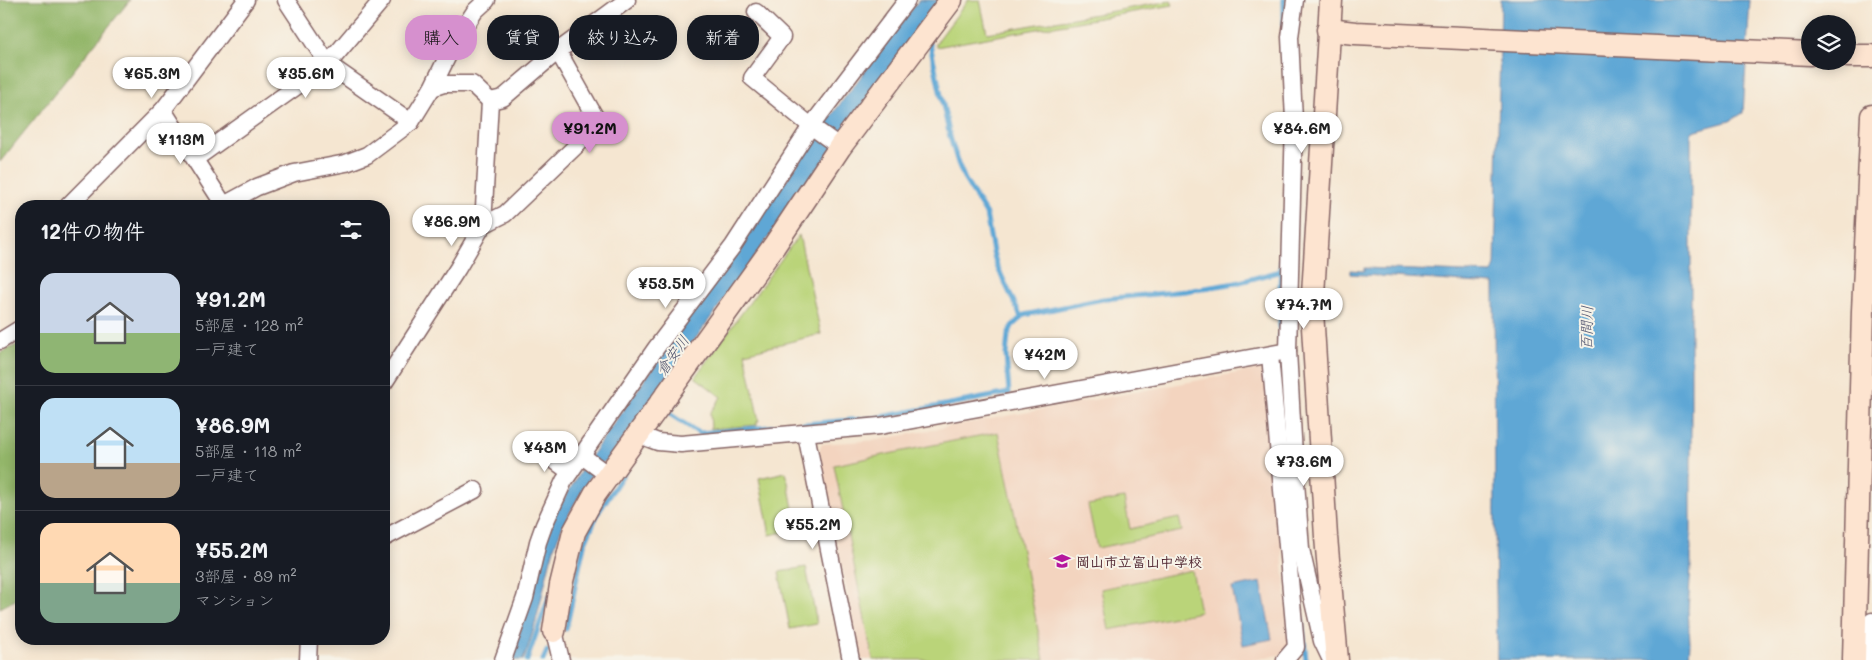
<!DOCTYPE html>
<html lang="ja">
<head>
<meta charset="utf-8">
<style>
	:root { --surface:#171b24; --page:#242831; --text:#f1f3f6; --muted:#9ea1a6; --line:#363941; --accent:#d690ce }
	body { margin:0; font-family:Mali,"Klee One",sans-serif; background:var(--page); color:var(--text); height:100vh; display:flex; flex-direction:column; font-size:19px; white-space:nowrap }
	* { box-sizing:border-box; margin:0 }
	p { font-size:16px; color:var(--muted) }
	.icon { flex:none; width:28px; height:28px; fill:none; stroke:currentColor; stroke-width:2; stroke-linecap:round; stroke-linejoin:round }
	.map { position:relative; flex:1; overflow:hidden }
	.panel { position:absolute; left:15px; top:200px; width:375px; height:445px; display:flex; flex-direction:column; background:var(--surface); border-radius:20px; box-shadow:0 2px 12px #0003 }
	.panel>* { flex:none }
	.top-card { position:absolute; left:405px; top:15px; width:475px; height:45px; display:flex; gap:10px }
	.buttons { position:absolute; left:1801px; top:15px; display:grid; gap:10px }
	.buttons a { display:grid; place-items:center; width:55px; height:55px; border-radius:50%; background:var(--surface); box-shadow:0 2px 12px #0003; font-size:25px }
	.price { position:absolute; translate:-50% -42px; padding:0 11px; border-radius:18px; background:#fff; color:#222; font-size:16px; line-height:32px; filter:drop-shadow(0 1px 2px #0008) }
	.price::after { content:''; position:absolute; left:50%; top:30px; width:15px; height:11px; margin-left:-8px; background:inherit; clip-path:polygon(0 0,100% 0,50% 100%) }
	.price.active { background:var(--accent); color:#111 }
	ul { padding:0; list-style:none }
	li { display:flex; align-items:center; gap:15px; height:125px; padding:0 25px }
	li+li { border-top:1px solid var(--line) }
	li span { display:grid; place-items:center; flex:none; width:140px; height:100px; border-radius:15px; color:#555 }
	li>.icon { margin-inline-start:auto }
	span .icon { width:60px; height:60px; fill:#fffc; stroke-width:1 }
	li b { font-size:21px }
	h2 { display:flex; justify-content:space-between; align-items:center; height:60px; padding:0 25px; font-size:21px }
	.tag { padding:0 18px; border-radius:20px; background:var(--surface); box-shadow:0 2px 12px #0003; font-size:18px; line-height:45px }
	.tag.active { background:var(--accent); color:#111 }
	.map>svg:first-child { display:block }
	.built { fill:#f3d4bf }
	.green { fill:#bad479; stroke:#827a52 }
	.forest { fill:#93b669; stroke:#6e6a4a }
	.water { fill:#5ea7d5; stroke:#546380 }
	.lines { fill:none; stroke-linecap:round; stroke-linejoin:round }
	.stream { stroke:#5ea7d5; stroke-width:5 }
	.street-casing { stroke:#866565; stroke-width:19 }
	.secondary-casing { stroke:#866565; stroke-width:25 }
	.street { stroke:#fff; stroke-width:16 }
	.secondary { stroke:#fde4d0; stroke-width:22 }
	.labels { text-anchor:middle; dominant-baseline:central; stroke-width:4; stroke-linejoin:round; paint-order:stroke }
	.poi-label { font-size:14px; font-weight:bold; fill:#4a1f2b; stroke:#f7f3e8; text-anchor:start }
	.water-label { font-size:15px; font-style:italic; fill:#52556f; stroke:#f7f3e8 }
</style>
</head>
<body>
<div class="map">
<svg width="1872" height="660" viewBox="0 0 1872 660">
	<rect width="100%" height="100%" fill="#f7f3e8"/>
	<filter id="ink" filterUnits="userSpaceOnUse"><feTurbulence type="fractalNoise" baseFrequency=".02" numOctaves="2"/><feDisplacementMap in="SourceGraphic" scale="10" xChannelSelector="R" yChannelSelector="G"/><feConvolveMatrix kernelMatrix="1 2 1 2 8 2 1 2 1" color-interpolation-filters="sRGB"/></filter>
	<filter id="wash" filterUnits="userSpaceOnUse"><feTurbulence type="fractalNoise" baseFrequency=".0096" numOctaves="4" result="noise"/><feDisplacementMap in="SourceGraphic" scale="20" xChannelSelector="R" yChannelSelector="G"/><feGaussianBlur stdDeviation="1.12" result="paint"/><feColorMatrix in="noise" values="0 0 0 0 0 0 0 0 0 0 0 0 0 0 0 0 0 1.4 0 .05"/><feComposite in="paint" operator="in"/></filter>
	<g filter="url(#wash)">
		<rect width="100%" height="100%" fill="#f5e6d1"/>
		<path class="built" d="M1259,369L1267,376L1290,645L1283,654L1255,660H1237L1236,658L1226,660H861L819,451L822,444L878,440Z"/>
		<g class="green">
			<path d="M968,0H980L987,33L1171,1L1173,5L936,47V43Z"/>
			<path d="M799,235L821,334L745,353L759,421H757V425L711,429L710,413L721,397L695,377Z"/>
			<path d="M998,432L1044,660H873L834,465Z"/>
			<path d="M786,472L797,529L770,535L759,478Z"/>
			<path d="M1124,498L1130,529L1179,518L1182,531L1097,548L1088,505Z"/>
			<path d="M806,567L817,624L790,629L779,572Z"/>
			<path d="M1192,570L1200,612L1109,630L1101,589Z"/>
		</g>
		<g class="forest">
			<path d="M0,0H130L0,162Z"/>
			<path d="M21,343V597L0,608V353Z"/>
		</g>
		<g class="water">
			<path d="M919,0H940L608,460C597,463 590,477 585,486C574,505 561,526 554,548C543,585 538,624 523,660H512L546,541L556,513L583,467L837,108Z"/>
			<path d="M1501,0H1750L1743,113L1730,121L1693,131L1691,134V566L1688,610L1690,642L1689,660H1497L1495,525L1494,284L1350,274V270L1364,271V268L1492,273L1495,265Z"/>
			<path d="M1261,582L1272,639L1243,645L1232,588Z"/>
		</g>
		<g class="lines">
			<g class="stream">
				<path d="M1284,0V27"/>
				<path d="M930,44L950,137L958,163L965,180L986,214L993,252L997,266L1021,317"/>
				<path d="M1280,340V284L1284,213"/>
				<path d="M1280,367L1284,416"/>
				<path d="M677,399L668,413L699,433L875,418L1009,393L1006,355L1008,335L1012,326L1024,315L1103,299L1186,291L1236,283L1281,271"/>
				<path d="M1301,610L1306,660"/>
				<path d="M566,629L584,545L598,513L626,470"/>
				<path d="M527,660L549,597"/>
				<path d="M543,660L547,651"/>
			</g>
		</g>
	</g>
	<g filter="url(#ink)">
		<g class="lines">
			<g class="street-casing">
				<g id="street">
					<path d="M286,0L328,64L411,122"/>
					<path d="M1295,0L1290,37L1294,120L1288,351L1294,455L1301,549L1322,641L1331,660"/>
					<path d="M756,12L782,37L752,78L811,126L840,147"/>
					<path d="M432,88L444,84H472L490,101"/>
					<path d="M490,101L503,98L558,51L627,0"/>
					<path d="M163,110L224,205"/>
					<path d="M195,159L328,64L382,0"/>
					<path d="M68,206L163,110L246,0"/>
					<path d="M222,206L257,187L294,173L346,163L367,155L411,122L432,88L454,43L475,11L487,0"/>
					<path d="M483,225L505,214L599,124L558,51"/>
					<path d="M0,341L21,328"/>
					<path d="M1270,355L1296,647L1285,660"/>
					<path d="M384,383L458,268L483,225L490,101"/>
					<path d="M637,434L658,442L681,444L880,426L1288,351"/>
					<path d="M806,434L851,660"/>
					<path d="M539,449L570,472"/>
					<path d="M581,455L608,475"/>
					<path d="M384,538L475,490"/>
					<path d="M554,631L561,660"/>
					<path d="M308,660L309,639"/>
					<path d="M503,660L525,598L538,542L544,525L564,481L656,348L733,246L811,126L907,0"/>
					<path d="M1866,660L1868,640L1872,621"/>
				</g>
			</g>
			<g class="secondary-casing">
				<g id="secondary">
					<path d="M1331,0L1312,311L1326,537L1337,660"/>
					<path d="M1328,30L1355,33L1810,54"/>
					<path d="M1848,56H1872"/>
					<path d="M554,631L561,585L574,532L595,494L774,246L840,147L951,0"/>
					<path d="M1854,660L1863,311L1872,116"/>
				</g>
			</g>
			<use href="#street" class="street"/>
			<use href="#secondary" class="secondary"/>
		</g>
	</g>
	<defs>
		<g id="school-bare" transform="scale(1.35)"><path d="M0-5L7-2L0 1L-7-2ZM-4 1L0 2.5L4 1V4Q0 6-4 4Z" fill="#b5179e" stroke="#f7f3e8" stroke-width="2.5" paint-order="stroke"/></g>
	</defs>
	<g fill-rule="evenodd">
		<use href="#school-bare" x="1062" y="561"/>
	</g>
	<g class="labels">
		<g class="poi-label">
			<text x="1076" y="561">岡山市立富山中学校</text>
		</g>
		<g class="water-label">
			<text transform="translate(1586 328) rotate(-89)">百間川</text>
			<text transform="translate(672 355) rotate(-55)">倉安川</text>
		</g>
	</g>
</svg>
<div class="buttons">
<a><svg class="icon" aria-label="layers" viewBox="0 0 24 24"><path d="M12 4l9 5-9 5-9-5zM3 14l9 5 9-5"/></svg></a>
</div>
<b class="price" style="left:152px;top:99px">¥65.3M</b>
<b class="price" style="left:306px;top:99px">¥35.6M</b>
<b class="price active" style="left:590px;top:154px">¥91.2M</b>
<b class="price" style="left:1302px;top:154px">¥84.6M</b>
<b class="price" style="left:181px;top:165px">¥113M</b>
<b class="price" style="left:452px;top:247px">¥86.9M</b>
<b class="price" style="left:666px;top:309px">¥53.5M</b>
<b class="price" style="left:1304px;top:330px">¥74.7M</b>
<b class="price" style="left:1045px;top:380px">¥42M</b>
<b class="price" style="left:545px;top:473px">¥48M</b>
<b class="price" style="left:1304px;top:487px">¥73.6M</b>
<b class="price" style="left:813px;top:550px">¥55.2M</b>
<div class="top-card">
<a class="tag active">購入</a>
<a class="tag">賃貸</a>
<a class="tag">絞り込み</a>
<a class="tag">新着</a>
</div>
<section class="panel">
<h2>12件の物件<svg class="icon" aria-label="filters" viewBox="0 0 24 24"><path d="M4 7h16M4 17h16"/><circle cx="9" cy="7" r="2"/><circle cx="15" cy="17" r="2"/></svg></h2>
<ul>
<li><span style="background:linear-gradient(#c9d6e8 60%,#8fb573 0)"><svg class="icon" aria-label="home" viewBox="0 0 24 24"><path d="M3 11l9-7 9 7M6 9v11h12V9"/></svg></span><div><b>¥91.2M</b><p>5部屋 · 128 m²</p><p>一戸建て</p></div></li>
<li><span style="background:linear-gradient(#bfe0f5 65%,#b9a48a 0)"><svg class="icon" aria-label="home" viewBox="0 0 24 24"><path d="M3 11l9-7 9 7M6 9v11h12V9"/></svg></span><div><b>¥86.9M</b><p>5部屋 · 118 m²</p><p>一戸建て</p></div></li>
<li><span style="background:linear-gradient(#ffd9b3 60%,#7fa58c 0)"><svg class="icon" aria-label="home" viewBox="0 0 24 24"><path d="M3 11l9-7 9 7M6 9v11h12V9"/></svg></span><div><b>¥55.2M</b><p>3部屋 · 89 m²</p><p>マンション</p></div></li>
</ul>
</section>
</div>
</body>
</html>
